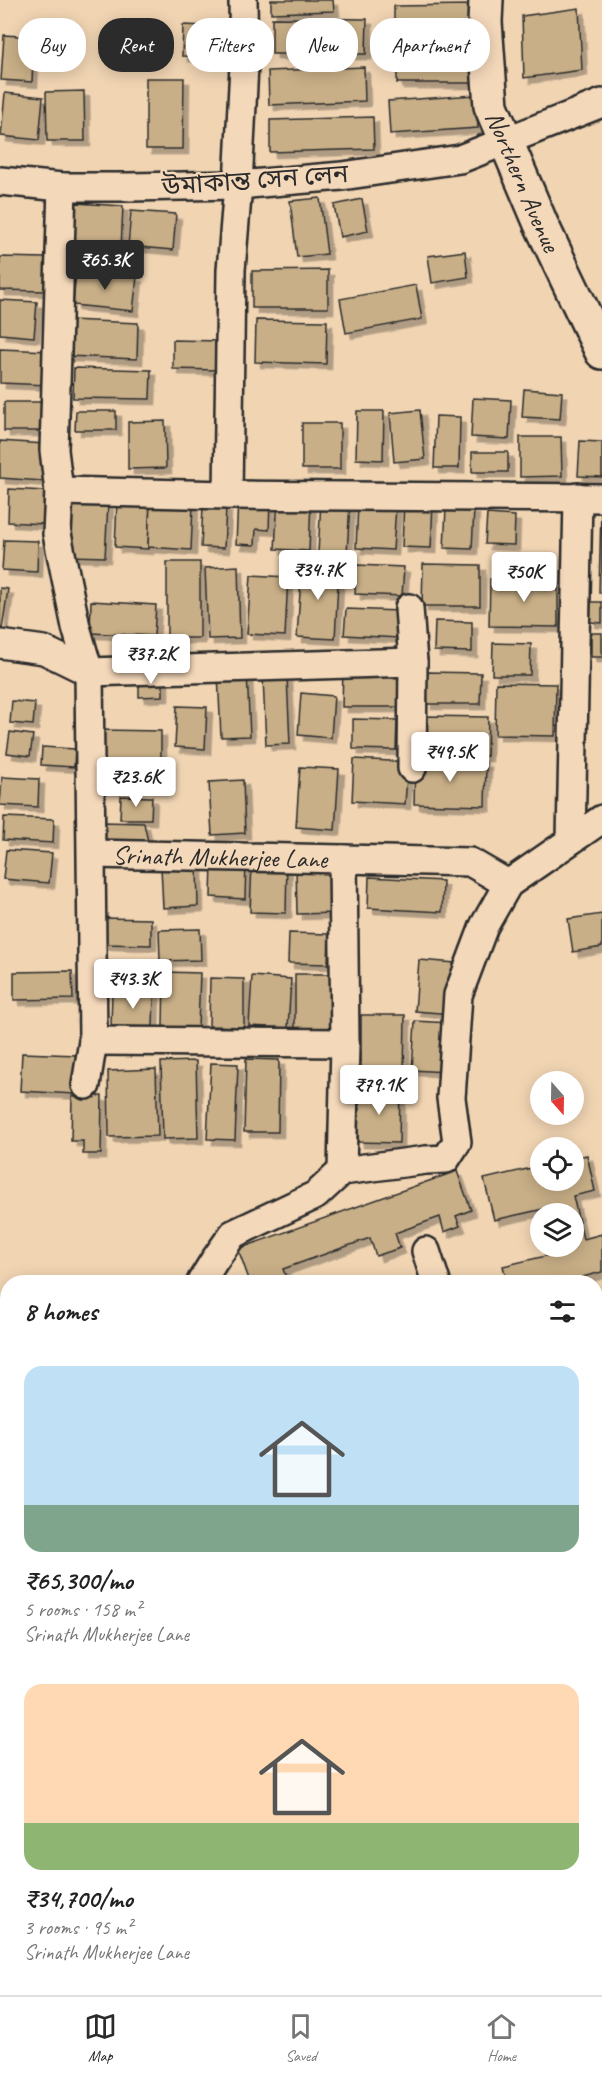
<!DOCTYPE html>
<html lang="en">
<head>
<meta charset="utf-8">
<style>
	:root { --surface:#fff; --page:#f6f6f6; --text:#222; --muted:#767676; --line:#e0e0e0; --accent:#2b2b2b }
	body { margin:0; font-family:Caveat,"Noto Sans Bengali",sans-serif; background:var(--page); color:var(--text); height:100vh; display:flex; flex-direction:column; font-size:22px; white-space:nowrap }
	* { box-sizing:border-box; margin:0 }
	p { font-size:20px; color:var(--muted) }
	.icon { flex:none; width:33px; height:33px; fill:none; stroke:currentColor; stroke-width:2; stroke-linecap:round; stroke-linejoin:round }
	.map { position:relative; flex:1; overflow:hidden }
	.side { position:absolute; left:0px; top:1275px; width:603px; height:720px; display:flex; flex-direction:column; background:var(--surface); border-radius:24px 24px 0 0; box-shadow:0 3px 15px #0003 }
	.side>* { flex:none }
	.hud { position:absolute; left:18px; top:18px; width:567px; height:54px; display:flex; gap:12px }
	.needle { width:39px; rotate:160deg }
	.tools { position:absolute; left:530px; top:1071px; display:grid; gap:12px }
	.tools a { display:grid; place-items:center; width:54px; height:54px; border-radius:50%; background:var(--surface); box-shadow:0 3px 15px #0003; font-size:30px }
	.price { position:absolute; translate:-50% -51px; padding:0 14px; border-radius:6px; background:#fff; color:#222; font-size:20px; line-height:39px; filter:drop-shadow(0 2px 3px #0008) }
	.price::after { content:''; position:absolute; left:50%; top:36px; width:18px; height:14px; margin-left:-9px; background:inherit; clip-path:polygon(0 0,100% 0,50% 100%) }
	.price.selected { background:var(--accent); color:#fff }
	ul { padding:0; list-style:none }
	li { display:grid; align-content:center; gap:12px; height:318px; padding:0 24px }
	li span { display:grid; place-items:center; height:186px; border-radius:18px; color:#555 }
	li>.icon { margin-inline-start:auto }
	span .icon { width:108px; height:108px; fill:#fffc; stroke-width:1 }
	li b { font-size:26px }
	h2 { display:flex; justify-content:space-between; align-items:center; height:72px; padding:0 24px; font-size:26px }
	.tag { padding:0 21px; border-radius:24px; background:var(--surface); box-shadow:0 3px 15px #0003; font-size:21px; line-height:54px }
	.tag.selected { background:var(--accent); color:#fff }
	.tab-bar { display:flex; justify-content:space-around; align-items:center; height:84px; border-top:2px solid var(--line); background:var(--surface); font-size:16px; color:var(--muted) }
	.tab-bar a { display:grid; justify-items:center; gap:3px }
	.tab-bar .selected { color:var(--accent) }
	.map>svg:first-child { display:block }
	.building { fill:#c8af87; stroke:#2b2b2b; stroke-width:1.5; filter:url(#shadow) }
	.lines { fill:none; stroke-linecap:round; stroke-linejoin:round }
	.street-casing { stroke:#2b2b2b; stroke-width:32 }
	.secondary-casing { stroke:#2b2b2b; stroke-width:38 }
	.primary-casing { stroke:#2b2b2b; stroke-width:38 }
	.street { stroke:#f4d8ba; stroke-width:27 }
	.secondary { stroke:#f4d8ba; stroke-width:33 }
	.primary { stroke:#fddf80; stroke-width:33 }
	.labels { text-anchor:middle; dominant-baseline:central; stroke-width:5; stroke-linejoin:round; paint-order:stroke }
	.street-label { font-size:26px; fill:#2b2b2b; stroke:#f4d8ba }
</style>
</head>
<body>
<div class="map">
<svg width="602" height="1995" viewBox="0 0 602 1995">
	<defs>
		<filter id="shadow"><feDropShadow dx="5.5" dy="5.5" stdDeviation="0" flood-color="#0004"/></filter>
	</defs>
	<rect width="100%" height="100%" fill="#f1d5b3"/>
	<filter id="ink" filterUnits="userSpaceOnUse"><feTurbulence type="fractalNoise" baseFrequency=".0167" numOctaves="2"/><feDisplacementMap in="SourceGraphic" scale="12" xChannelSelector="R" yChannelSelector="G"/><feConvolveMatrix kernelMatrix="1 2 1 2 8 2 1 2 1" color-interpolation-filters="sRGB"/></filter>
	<g filter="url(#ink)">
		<g class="building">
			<path d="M271,0H333L334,11L271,13Z"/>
			<path d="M471,5V36L394,37V6Z"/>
			<path d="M579,8L582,70L524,78L522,16Z"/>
			<path d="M272,18L367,19L366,54H272Z"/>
			<path d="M183,25L230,27L229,58L182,56Z"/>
			<path d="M4,35L34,37L32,82L1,80Z"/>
			<rect x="397" y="57" width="77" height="26"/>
			<path d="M364,67L365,101L269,105L268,71Z"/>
			<path d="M146,78H184L183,149H146Z"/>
			<path d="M84,91L85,141H47L46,92Z"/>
			<path d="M5,93L43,97L39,140L1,136Z"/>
			<path d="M475,95L478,128L390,134L388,101Z"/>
			<path d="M373,117L374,149L270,152V120Z"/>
			<path d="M320,198L327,254L297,257L290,201Z"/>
			<path d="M362,199L368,231L340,237L334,205Z"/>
			<path d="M76,203L123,206L121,249L73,246Z"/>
			<path d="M131,211L176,214L173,250L128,246Z"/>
			<path d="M465,251L468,277L432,283L428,256Z"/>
			<path d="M0,257L46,258L45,291L0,290Z"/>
			<path d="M328,270V308H252V271Z"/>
			<path d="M76,271L137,277L133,311L73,305Z"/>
			<path d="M416,285L422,319L346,333L340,299Z"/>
			<path d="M0,300L37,302L34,337L0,334Z"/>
			<path d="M69,320L138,323L137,359L67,356Z"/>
			<path d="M256,320L327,321L326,364L255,362Z"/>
			<path d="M173,340L220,341L219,370L173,369Z"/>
			<path d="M0,349L49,351L48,385L0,383Z"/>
			<path d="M74,368L151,370L150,399L73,398Z"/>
			<path d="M524,389L562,392L560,419L522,417Z"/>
			<path d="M473,398L511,400L509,439L471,437Z"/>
			<rect x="4" y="402" width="40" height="29"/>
			<path d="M420,410L425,459L394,462L390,413Z"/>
			<path d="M76,411H116V430H75Z"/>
			<path d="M357,411H384L383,460L356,459Z"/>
			<path d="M436,416L460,417L459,468H434Z"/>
			<path d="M165,421L166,468L128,469V422Z"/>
			<rect x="302" y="423" width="38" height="46"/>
			<path d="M520,437H561L562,476L520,477Z"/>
			<path d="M0,441L45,444L43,481L0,478Z"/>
			<path d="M580,441L602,442V477L578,476Z"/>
			<rect x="472" y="452" width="36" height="20"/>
			<path d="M9,489L45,491L43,524L8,522Z"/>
			<path d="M278,497L311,499L309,551L275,549Z"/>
			<path d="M238,498L270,500L269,530L256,529L255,545L236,544Z"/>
			<path d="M404,500L433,502L431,548L402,547Z"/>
			<path d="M321,501L350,502L347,554L318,553Z"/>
			<path d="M73,502L108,504L105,557L70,556Z"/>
			<path d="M117,502L150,503L148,549L115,547Z"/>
			<path d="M150,503L193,505L191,550L148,547Z"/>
			<path d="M358,504L396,506L393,550L356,548Z"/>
			<path d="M203,506L226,507L224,548L201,547Z"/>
			<path d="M446,508L474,509L472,549L444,548Z"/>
			<path d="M601,508H602V593H599Z"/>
			<path d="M487,514L515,516L514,545L485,544Z"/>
			<path d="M4,540L38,541L37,572L2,570Z"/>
			<rect x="167" y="562" width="33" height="76"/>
			<path d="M302,563L339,565L335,639L297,637Z"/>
			<path d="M423,564L480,565V606H422Z"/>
			<path d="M356,565L404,567L402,596L355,594Z"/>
			<path d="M238,566L240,638L208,639L205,568Z"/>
			<path d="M251,575L288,577L285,636L247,634Z"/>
			<path d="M490,579L558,580V627L489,626Z"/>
			<path d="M0,588L8,589L2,629L0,628Z"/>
			<path d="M91,601L156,605L154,636L90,633Z"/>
			<path d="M591,602H602V623L590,622Z"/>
			<path d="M346,609L400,611L399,638L344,635Z"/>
			<path d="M435,621L472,622V652L434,651Z"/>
			<rect x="591" y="633" width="11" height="24"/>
			<path d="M493,643L531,644L530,675H492Z"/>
			<path d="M343,668H401V707H342Z"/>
			<path d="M247,672L250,736L221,737L218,674Z"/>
			<path d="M427,672L481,673L480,704H426Z"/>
			<path d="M163,673V696L139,697V674Z"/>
			<path d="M287,676L290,744L266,745L263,677Z"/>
			<path d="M496,683L556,684L555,736L495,735Z"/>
			<path d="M301,693L334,696L331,738L298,735Z"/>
			<path d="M12,701L35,703L33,725L10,723Z"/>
			<path d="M177,706L207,707L205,749L175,747Z"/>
			<path d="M424,716L488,717L487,756L423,755Z"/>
			<path d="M353,719L397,720L396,750L353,749Z"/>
			<path d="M101,730L161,731V786H100Z"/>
			<path d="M10,732L33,735L30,756L7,753Z"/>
			<path d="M42,747L75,749L74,767L41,765Z"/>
			<path d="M354,759L408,762L405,804L352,801Z"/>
			<path d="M415,761L486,762L485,806L414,804Z"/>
			<path d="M300,767L339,769L335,830L296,827Z"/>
			<path d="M2,777L39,779L38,807L0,805Z"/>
			<path d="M243,780L245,833L212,835L209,782Z"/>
			<path d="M121,796L152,797L151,819H120Z"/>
			<path d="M4,817L54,819L53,843L3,840Z"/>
			<path d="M102,822L144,823L149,846L105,848Z"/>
			<path d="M6,850L52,853L49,883L3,879Z"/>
			<path d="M212,861H246L245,899L211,897Z"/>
			<path d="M252,863H287L286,913L250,912Z"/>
			<path d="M197,866L198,906L163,908L161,867Z"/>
			<path d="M337,866L338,913L297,914L296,867Z"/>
			<path d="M369,877L443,881L442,912L368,908Z"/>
			<path d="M602,914V947L573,952L568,919Z"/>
			<path d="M103,918L151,919V945L103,944Z"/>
			<path d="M200,929L201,960L160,961L159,930Z"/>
			<path d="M289,933L329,934L328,964L288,963Z"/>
			<path d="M419,960L456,963L452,1014L415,1011Z"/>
			<path d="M72,971L73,999L14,1000V972Z"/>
			<path d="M164,972L200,973L198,1028L163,1027Z"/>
			<rect x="295" y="974" width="40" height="56"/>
			<path d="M252,976L291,979L288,1028L249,1026Z"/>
			<path d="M210,978L244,979V1027L209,1026Z"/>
			<path d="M112,992L154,993L153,1027L111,1026Z"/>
			<path d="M361,1015H405L404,1076H361Z"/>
			<path d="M415,1021L450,1023L446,1072L412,1070Z"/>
			<path d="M22,1053L77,1055L75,1094L20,1091Z"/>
			<path d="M246,1059L279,1060L278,1132H244Z"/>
			<path d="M196,1061L198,1138L163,1139L161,1062Z"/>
			<path d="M211,1063L238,1064L235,1140L207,1139Z"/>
			<path d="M156,1069L158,1136L109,1137L108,1071Z"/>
			<path d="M359,1089L400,1090L399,1143L358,1142Z"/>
			<path d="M72,1096H102L101,1154H83V1141H71Z"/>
			<path d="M587,1155L595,1191L573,1196L583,1239L602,1234V1272L582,1277L584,1282H507L503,1266L554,1254L553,1246H573V1214H545L544,1209L494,1220L484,1179L540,1166V1180H573V1158Z"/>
			<path d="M457,1171L471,1210L456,1216L460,1226L444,1232L440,1217L395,1233L400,1248L376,1256L370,1238L283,1269L288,1282H250L238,1249Z"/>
			<path d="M602,1323V1460L600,1450L596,1451V1324Z"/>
			<path d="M8,1430V1531L0,1532V1442Z"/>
			<path d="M602,1496V1533L596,1534V1497Z"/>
			<path d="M8,1573V1599L0,1601V1576Z"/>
			<path d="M8,1633V1660L1,1662L0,1635Z"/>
			<path d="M8,1701V1734L0,1737V1703Z"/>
			<path d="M602,1766V1810L596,1812V1768Z"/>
			<path d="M602,1829V1874L596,1876V1831Z"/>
			<path d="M602,1884V1926L596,1927V1886Z"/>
			<path d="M8,1914V1988H25L27,1995H0V1916Z"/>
			<path d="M129,1988H162L164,1995H99Z"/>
			<path d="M178,1988H227L199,1995H180Z"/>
			<path d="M429,1988H457L460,1995H432Z"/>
		</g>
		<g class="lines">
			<g class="street-casing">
				<g id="street">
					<path d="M0,181L62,187H128L238,185L342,176L460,159L602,103"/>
					<path d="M62,187L54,450L59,491L57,534L76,627L89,672L413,662"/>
					<path d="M59,491L228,495L602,498"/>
					<path d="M228,495L231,270L238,185L244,65L243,0"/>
					<path d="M409,608L413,662L412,768"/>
					<path d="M0,644L44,650L89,672L93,1041L86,1085"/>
					<path d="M571,839L578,497"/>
					<path id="s1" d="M92,854L343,859L345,1043L93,1041"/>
					<path d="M343,859L470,862L508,884"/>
					<path d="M342,1171L345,1043"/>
					<path d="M426,1251L436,1282"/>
					<path d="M201,1282L214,1261L233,1234L316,1195L342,1171L426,1160L446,1159L457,1142L451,1098L458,995L484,926L508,884L602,819"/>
					<path d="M0,1397L8,1389"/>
					<path d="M596,1599L602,1605"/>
					<path d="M0,1832L8,1876"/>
					<path d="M488,1988L490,1995"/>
					<path d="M259,1994L287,1988"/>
				</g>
			</g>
			<g class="secondary-casing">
				<g id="secondary">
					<path id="s2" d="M486,0L485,22L491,106L541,224L602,352"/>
				</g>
			</g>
			<g class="primary-casing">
				<g id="primary">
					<path d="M596,1706L602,1704"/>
					<path d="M0,1886L8,1883"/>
				</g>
			</g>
			<use href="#street" class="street"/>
			<use href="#secondary" class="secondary"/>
			<use href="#primary" class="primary"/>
		</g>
	</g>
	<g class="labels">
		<g class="street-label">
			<text transform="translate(255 180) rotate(-4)">উমাকান্ত সেন লেন</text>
			<text stroke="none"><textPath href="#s2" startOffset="188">Northern Avenue</textPath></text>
			<text stroke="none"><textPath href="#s1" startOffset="128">Srinath Mukherjee Lane</textPath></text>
		</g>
	</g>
</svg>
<div class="tools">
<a><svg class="needle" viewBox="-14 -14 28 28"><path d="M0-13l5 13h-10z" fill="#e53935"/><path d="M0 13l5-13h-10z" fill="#767676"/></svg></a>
<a><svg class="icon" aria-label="locate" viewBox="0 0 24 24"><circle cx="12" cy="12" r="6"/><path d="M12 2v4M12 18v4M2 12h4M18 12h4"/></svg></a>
<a><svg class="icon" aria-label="layers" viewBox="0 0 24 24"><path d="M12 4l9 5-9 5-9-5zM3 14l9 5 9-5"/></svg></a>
</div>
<b class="price selected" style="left:105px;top:291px">₹65.3K</b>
<b class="price" style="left:318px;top:601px">₹34.7K</b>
<b class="price" style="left:524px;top:603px">₹50K</b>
<b class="price" style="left:151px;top:685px">₹37.2K</b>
<b class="price" style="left:450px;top:783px">₹49.5K</b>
<b class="price" style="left:136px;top:808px">₹23.6K</b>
<b class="price" style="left:133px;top:1010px">₹43.3K</b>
<b class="price" style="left:379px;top:1116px">₹79.1K</b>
<div class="hud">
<a class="tag">Buy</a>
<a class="tag selected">Rent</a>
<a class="tag">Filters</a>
<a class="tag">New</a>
<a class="tag">Apartment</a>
</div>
<section class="side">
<h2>8 homes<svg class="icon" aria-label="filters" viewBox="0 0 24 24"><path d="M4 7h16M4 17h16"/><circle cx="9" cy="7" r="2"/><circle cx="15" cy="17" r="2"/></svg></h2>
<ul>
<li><span style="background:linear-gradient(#bfe0f5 75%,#7fa58c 0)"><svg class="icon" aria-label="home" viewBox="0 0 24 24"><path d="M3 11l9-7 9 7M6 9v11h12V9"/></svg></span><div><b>₹65,300/mo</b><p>5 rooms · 158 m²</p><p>Srinath Mukherjee Lane</p></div></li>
<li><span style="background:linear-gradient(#ffd9b3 75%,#8fb573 0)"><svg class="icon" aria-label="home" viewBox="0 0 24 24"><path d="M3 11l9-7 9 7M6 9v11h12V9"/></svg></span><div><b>₹34,700/mo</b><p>3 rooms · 95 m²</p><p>Srinath Mukherjee Lane</p></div></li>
</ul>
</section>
</div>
<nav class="tab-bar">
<a class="selected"><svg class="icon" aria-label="map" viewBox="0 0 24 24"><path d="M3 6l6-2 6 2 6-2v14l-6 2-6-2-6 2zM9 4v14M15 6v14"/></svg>Map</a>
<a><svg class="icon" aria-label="saved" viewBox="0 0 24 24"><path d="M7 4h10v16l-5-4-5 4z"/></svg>Saved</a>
<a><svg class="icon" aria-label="home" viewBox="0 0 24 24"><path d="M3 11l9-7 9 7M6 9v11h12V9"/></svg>Home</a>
</nav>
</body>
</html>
